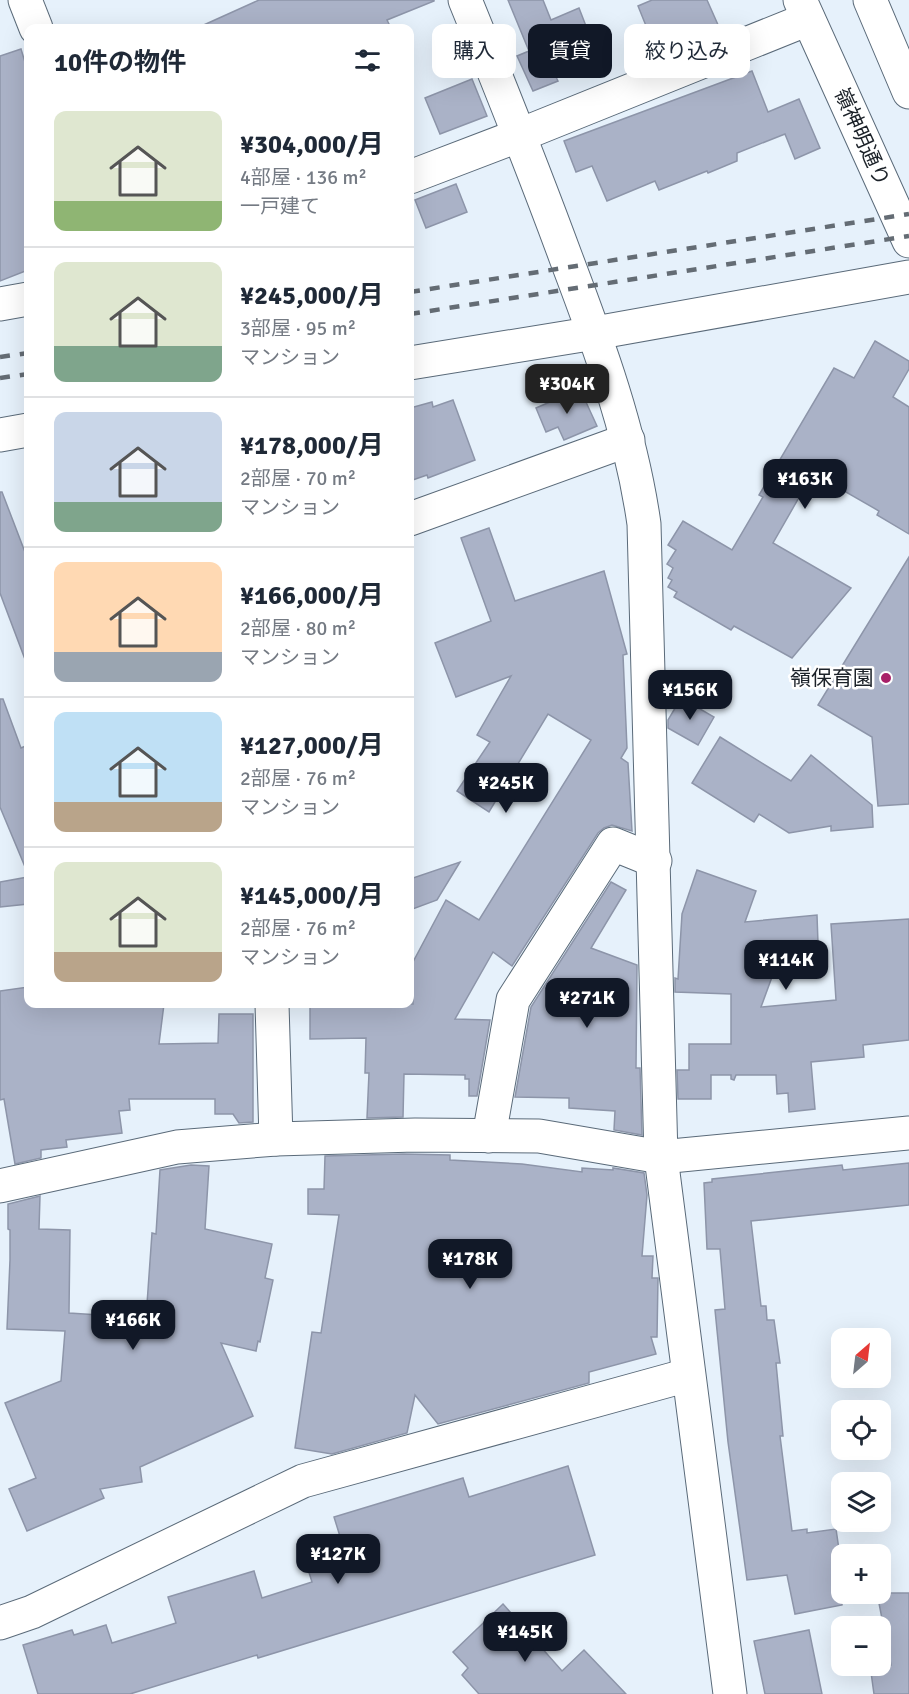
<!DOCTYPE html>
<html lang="ja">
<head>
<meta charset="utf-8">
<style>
	:root { --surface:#fff; --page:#f2f2f3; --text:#1f2937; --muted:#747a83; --line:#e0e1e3; --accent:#111827 }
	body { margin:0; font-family:Signika,"Noto Sans JP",sans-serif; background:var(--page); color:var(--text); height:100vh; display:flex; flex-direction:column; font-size:22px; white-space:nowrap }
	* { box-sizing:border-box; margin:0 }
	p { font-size:20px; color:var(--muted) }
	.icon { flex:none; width:33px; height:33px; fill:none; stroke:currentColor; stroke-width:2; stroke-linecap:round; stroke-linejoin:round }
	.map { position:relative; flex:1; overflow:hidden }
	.panel { position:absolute; left:24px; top:24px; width:390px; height:984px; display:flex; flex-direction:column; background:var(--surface); border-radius:12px; box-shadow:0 6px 24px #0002 }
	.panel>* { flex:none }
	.hud { position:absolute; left:432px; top:24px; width:387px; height:54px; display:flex; gap:12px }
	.needle { width:39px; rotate:28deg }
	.controls { position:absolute; left:831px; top:1328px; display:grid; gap:12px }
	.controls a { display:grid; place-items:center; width:60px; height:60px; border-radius:12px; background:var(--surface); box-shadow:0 6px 24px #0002; font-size:30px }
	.price { position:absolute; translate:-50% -51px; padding:0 14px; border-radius:12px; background:var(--accent); color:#fff; font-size:20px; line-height:39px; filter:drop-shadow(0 2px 3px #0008) }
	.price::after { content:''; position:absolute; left:50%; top:36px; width:18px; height:14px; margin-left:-9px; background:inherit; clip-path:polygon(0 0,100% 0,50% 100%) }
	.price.current { background:#222; color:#fff }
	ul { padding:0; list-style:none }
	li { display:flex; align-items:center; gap:18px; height:150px; padding:0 30px }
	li+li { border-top:2px solid var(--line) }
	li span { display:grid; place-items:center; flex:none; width:168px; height:120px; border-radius:12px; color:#555 }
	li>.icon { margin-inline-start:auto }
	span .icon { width:72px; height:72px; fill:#fffc; stroke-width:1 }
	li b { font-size:26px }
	h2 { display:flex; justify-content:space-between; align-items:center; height:72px; padding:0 30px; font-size:26px }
	.pill { padding:0 21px; border-radius:12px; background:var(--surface); box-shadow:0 6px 24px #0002; font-size:21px; line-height:54px }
	.pill.current { background:var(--accent); color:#fff }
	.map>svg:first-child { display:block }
	.building { fill:#aab2c7; stroke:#8d95a9; stroke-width:1.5 }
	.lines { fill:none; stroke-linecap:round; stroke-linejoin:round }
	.minor-casing { stroke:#5a6a79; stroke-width:35 }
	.major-casing { stroke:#5a6a79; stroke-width:35 }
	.minor { stroke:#fff; stroke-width:33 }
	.major { stroke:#fff; stroke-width:33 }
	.rail { stroke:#646c74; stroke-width:4.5; stroke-dasharray:10 10; stroke-linecap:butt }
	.poi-dot { fill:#a82068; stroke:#fff; stroke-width:2 }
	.labels { text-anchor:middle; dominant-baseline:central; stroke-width:5; stroke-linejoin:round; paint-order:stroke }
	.street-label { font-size:21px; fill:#1c2229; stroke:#fff }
	.poi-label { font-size:21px; fill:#1c2229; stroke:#fff; text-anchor:end }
</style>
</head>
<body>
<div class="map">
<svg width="909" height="1694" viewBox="0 0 909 1694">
	<rect width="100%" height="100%" fill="#e6f1fb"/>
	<g class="building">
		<path d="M259,0H434V1L387,20L391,28H197Z"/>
		<path d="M508,0H543L551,20L579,8L598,57L555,75L558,81L533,91L517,56L529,51Z"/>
		<path d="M652,0H707L719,27L657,53L638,6Z"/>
		<path d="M21,49L28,72V270L0,281V56Z"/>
		<path d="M752,71L768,112L799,99L820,148L795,159L785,134L737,153V161L708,173L707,171L659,190L655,181L607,201L592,166L576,172L564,141Z"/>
		<path d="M472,79L487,116L440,134L425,98Z"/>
		<path d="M456,184L467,212L426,228L415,200Z"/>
		<path d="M875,341L909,361V369L893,397L909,407V534L877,515L879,511L813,473L773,543L851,588L792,658L734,626L731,630L674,597L677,592L668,587L672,580L668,578L673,568L667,564L676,550L668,545L683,521L732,550L763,497L759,495L834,368L854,378Z"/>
		<path d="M580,389L597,426L564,440L558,427L546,432L536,408Z"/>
		<path d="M453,400L475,460L428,478L427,475L410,481V408L432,402L433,407Z"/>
		<path d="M0,492H2L28,560V661L26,662L0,593Z"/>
		<path d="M489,528L515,601L604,571L627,654L623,655L627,748L621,758L628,763L632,831L612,825L604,828L598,833L512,966L493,952L455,1019L490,1020L477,1096H469V1079H465V1075L404,1074L403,1117L367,1118L369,1073H365L366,1038L310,1039V1004H413V962L446,900L479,920L591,740L548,714L489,812L457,791L490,742L477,735L511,676L456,697L435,643L491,621L461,538Z"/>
		<path d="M909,557V804L878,806L872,737L818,705Z"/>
		<path d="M681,698L714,717L698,745L668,728V720Z"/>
		<path d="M0,699H3L21,748L28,745V874L0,807Z"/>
		<path d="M720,737L791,781L811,755L872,805L873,827L831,831V826L789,833L759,814L754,822L692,783Z"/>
		<path d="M460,862L437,900L410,910V879Z"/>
		<path d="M697,870L756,891L745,922L817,915L818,943L783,947L761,1007L836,1000L831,924L909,919V1040L863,1045L864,1057L811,1062L815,1109L789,1112L788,1093L777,1094L776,1075H736L734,1080L731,1079V1075H711V1099H678L677,1070H689V1044H731V994L675,992V978L678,979L682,914Z"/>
		<path d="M28,877V904L0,907V882Z"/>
		<path d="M611,882L626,890L591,948L637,965L636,1068H640L642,1135L614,1130L615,1111L569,1108V1098L515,1097L531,1007Z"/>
		<path d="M28,987V1004H164L159,1044L218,1043L219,1014H253V1122L239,1123L233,1114H215V1099H129L130,1110L119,1111L122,1133L66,1140L67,1147L41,1150V1158L15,1164L4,1099L0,1100V991Z"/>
		<path d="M403,1154L450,1155V1160L522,1164L582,1172V1168L613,1170V1168L644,1173L647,1195L642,1256H653L652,1278H658L657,1337H651L656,1354L589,1372V1383L438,1424L415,1395L407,1433L332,1454L295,1448L312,1332L321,1333L339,1215L308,1214V1189H324L325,1156Z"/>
		<path d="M909,1163V1205L751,1221L761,1306H766L767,1320H774L780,1363H776L783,1436H780L792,1531L807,1529V1533L836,1529L842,1570V1605L795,1614L787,1575L747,1580L728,1442L715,1310L725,1309L720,1249H707L704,1183L712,1182V1179L842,1165L843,1170Z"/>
		<path d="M191,1165L209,1166L205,1229L272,1244L265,1278L273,1280L260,1342L258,1341L256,1351L221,1343L253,1416L140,1467L142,1482L100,1489L104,1498L27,1531L9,1489L36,1478L5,1403L61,1381L65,1331L7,1329L10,1260V1230L8,1229V1204L40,1196L39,1229L70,1230L69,1313L146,1318L152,1233L156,1234L160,1170Z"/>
		<path d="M568,1466L595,1555L258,1658L257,1655L130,1694H38L23,1645L72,1630L74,1635L106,1625L112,1643L176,1623L168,1597L254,1571L262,1598L312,1582L307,1566L342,1555L340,1547L343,1546L334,1517L463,1478L469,1497Z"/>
		<path d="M877,1593H909V1694H874L870,1665H891Z"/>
		<path d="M503,1604L562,1671L584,1650L626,1694H479L462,1675L468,1668L453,1652Z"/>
		<path d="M809,1630L822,1694H765L754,1641Z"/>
	</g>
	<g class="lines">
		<g class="minor-casing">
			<g id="minor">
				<path d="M25,0L36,28"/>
				<path d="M465,0C500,86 534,171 566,258C599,345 631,432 644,524L661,1157L730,1694"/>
				<path d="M410,177L520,135L808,19"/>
				<path d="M0,304L28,299"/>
				<path d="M410,363L595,333L909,277"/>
				<path d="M0,435L28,430"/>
				<path d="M410,519L628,440"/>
				<path d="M272,1004L276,1139"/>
				<path d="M489,1136L513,1000L613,844L655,861"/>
				<path d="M0,1186L177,1147L276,1139L415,1135L539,1136L661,1157L909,1133"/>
				<path d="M0,1623L32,1612L303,1481L688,1375"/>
			</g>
		</g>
		<g class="major-casing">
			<g id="major">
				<path d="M800,0L909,241"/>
				<path d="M870,0L909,92"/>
			</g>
		</g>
		<use href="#minor" class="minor"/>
		<use href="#major" class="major"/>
		<g class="rail">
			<path d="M410,292L909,214"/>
			<path d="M410,314L909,236"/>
			<path d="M0,357L28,353"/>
			<path d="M0,378L28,374"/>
		</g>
	</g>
	<circle class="poi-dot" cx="886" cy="678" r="6"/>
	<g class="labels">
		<g class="street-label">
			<text transform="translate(862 137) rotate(66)">嶺神明通り</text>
		</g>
		<g class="poi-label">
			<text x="874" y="678">嶺保育園</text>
		</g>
	</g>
</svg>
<div class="controls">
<a><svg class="needle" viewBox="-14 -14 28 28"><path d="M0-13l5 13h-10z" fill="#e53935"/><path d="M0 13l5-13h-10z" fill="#747a83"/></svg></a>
<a><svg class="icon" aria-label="locate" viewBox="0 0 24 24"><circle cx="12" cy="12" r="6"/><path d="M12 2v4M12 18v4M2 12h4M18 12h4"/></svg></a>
<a><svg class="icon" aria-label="layers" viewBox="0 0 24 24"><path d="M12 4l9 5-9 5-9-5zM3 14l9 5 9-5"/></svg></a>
<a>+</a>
<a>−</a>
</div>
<b class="price current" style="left:567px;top:415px">¥304K</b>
<b class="price" style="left:805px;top:510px">¥163K</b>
<b class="price" style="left:690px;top:721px">¥156K</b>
<b class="price" style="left:506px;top:814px">¥245K</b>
<b class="price" style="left:786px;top:991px">¥114K</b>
<b class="price" style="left:587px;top:1029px">¥271K</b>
<b class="price" style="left:470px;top:1290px">¥178K</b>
<b class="price" style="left:133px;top:1351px">¥166K</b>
<b class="price" style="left:338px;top:1585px">¥127K</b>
<b class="price" style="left:525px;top:1663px">¥145K</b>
<div class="hud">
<a class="pill">購入</a>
<a class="pill current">賃貸</a>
<a class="pill">絞り込み</a>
</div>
<section class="panel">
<h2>10件の物件<svg class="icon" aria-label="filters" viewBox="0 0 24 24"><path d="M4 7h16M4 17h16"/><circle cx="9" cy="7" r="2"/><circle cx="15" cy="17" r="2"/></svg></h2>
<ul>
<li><span style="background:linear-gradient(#dfe7d0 75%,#8fb573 0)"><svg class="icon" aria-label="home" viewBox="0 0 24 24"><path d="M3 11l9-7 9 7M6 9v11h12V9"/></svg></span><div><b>¥304,000/月</b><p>4部屋 · 136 m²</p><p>一戸建て</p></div></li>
<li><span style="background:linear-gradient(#dfe7d0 70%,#7fa58c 0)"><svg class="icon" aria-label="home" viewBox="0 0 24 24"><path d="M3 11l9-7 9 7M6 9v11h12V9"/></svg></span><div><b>¥245,000/月</b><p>3部屋 · 95 m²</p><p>マンション</p></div></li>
<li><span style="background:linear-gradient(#c9d6e8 75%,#7fa58c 0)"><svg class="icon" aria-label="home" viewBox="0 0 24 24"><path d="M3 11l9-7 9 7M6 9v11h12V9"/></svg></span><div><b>¥178,000/月</b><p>2部屋 · 70 m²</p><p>マンション</p></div></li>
<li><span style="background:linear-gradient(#ffd9b3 75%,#9aa5b1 0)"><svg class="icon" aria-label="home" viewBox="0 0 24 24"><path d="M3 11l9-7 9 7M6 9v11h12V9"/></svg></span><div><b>¥166,000/月</b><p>2部屋 · 80 m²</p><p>マンション</p></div></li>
<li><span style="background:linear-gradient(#bfe0f5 75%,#b9a48a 0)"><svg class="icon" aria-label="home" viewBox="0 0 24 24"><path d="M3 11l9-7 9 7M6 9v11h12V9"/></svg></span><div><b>¥127,000/月</b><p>2部屋 · 76 m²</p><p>マンション</p></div></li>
<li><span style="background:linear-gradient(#dfe7d0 75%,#b9a48a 0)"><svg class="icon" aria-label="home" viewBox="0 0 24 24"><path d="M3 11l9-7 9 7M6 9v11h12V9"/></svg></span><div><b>¥145,000/月</b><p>2部屋 · 76 m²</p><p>マンション</p></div></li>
</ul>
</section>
</div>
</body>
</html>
